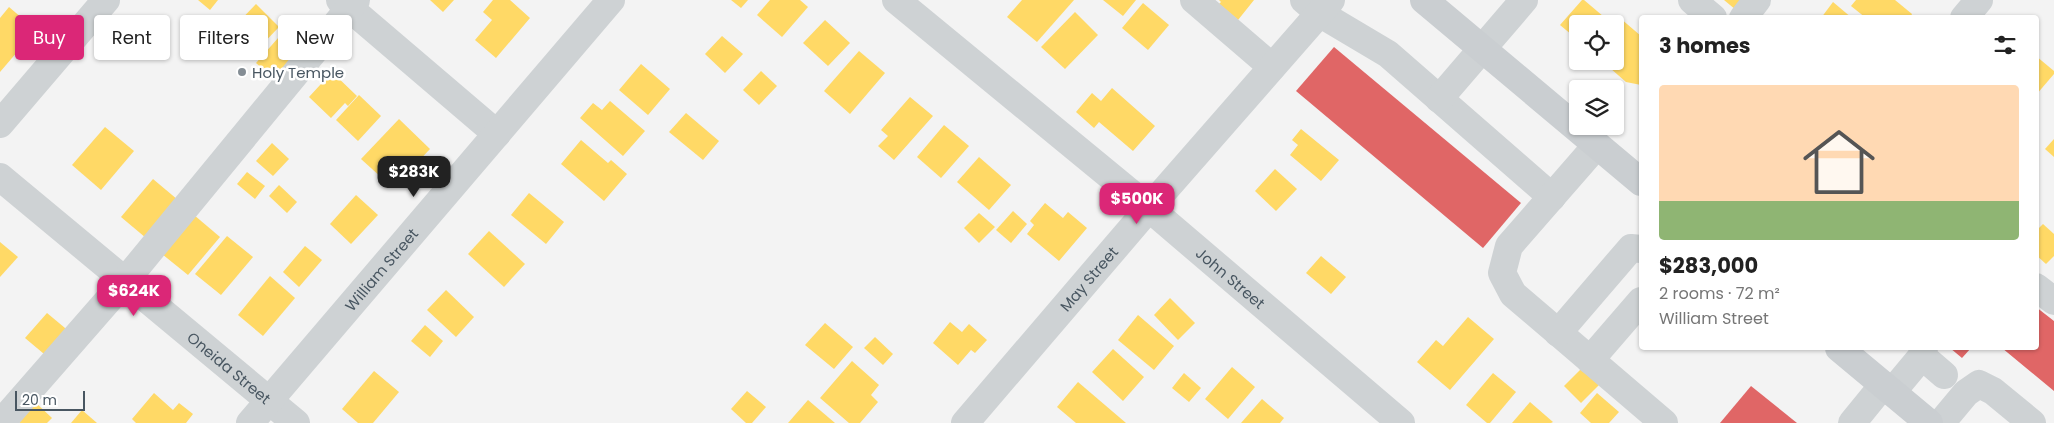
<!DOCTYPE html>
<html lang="en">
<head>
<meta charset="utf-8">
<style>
	:root { --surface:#fff; --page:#f6f6f6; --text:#222; --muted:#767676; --line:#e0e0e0; --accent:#db2777 }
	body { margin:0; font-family:Poppins,sans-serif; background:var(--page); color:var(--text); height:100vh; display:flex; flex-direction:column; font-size:19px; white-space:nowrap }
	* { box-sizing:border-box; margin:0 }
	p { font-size:16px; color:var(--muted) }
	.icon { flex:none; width:28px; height:28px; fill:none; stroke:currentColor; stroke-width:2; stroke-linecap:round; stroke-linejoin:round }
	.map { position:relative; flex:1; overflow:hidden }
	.sheet { position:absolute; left:1639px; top:15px; width:400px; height:335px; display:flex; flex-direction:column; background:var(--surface); border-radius:5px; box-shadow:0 1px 4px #0004 }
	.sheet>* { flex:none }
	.banner { position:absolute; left:15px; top:15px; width:475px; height:45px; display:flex; gap:10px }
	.controls { position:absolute; left:1569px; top:15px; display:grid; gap:10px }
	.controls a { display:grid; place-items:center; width:55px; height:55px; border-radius:5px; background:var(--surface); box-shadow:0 1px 4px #0004; font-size:25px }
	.scale { position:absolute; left:15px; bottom:12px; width:70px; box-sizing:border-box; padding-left:5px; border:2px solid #485661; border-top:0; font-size:14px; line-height:18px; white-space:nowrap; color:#485661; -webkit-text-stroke:4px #fff; paint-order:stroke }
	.price { position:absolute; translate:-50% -42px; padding:0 11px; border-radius:10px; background:var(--accent); color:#fff; font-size:16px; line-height:32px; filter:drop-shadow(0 1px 2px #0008) }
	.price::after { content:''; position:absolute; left:50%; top:30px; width:15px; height:11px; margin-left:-8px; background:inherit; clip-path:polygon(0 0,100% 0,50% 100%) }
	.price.selected { background:#222; color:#fff }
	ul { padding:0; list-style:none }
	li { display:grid; align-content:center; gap:10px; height:265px; padding:0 20px }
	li+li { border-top:1px solid var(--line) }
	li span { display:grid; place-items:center; height:155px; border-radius:5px; color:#555 }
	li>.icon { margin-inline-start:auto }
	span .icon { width:90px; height:90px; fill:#fffc; stroke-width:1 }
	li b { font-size:21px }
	h2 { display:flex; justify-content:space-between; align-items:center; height:60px; padding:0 20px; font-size:21px }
	.tag { padding:0 18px; border-radius:5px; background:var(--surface); box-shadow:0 1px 4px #0004; font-size:18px; line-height:45px }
	.tag.selected { background:var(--accent); color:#fff }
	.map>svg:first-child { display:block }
	.homes { fill:#ffd966 }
	.shops { fill:#e06666 }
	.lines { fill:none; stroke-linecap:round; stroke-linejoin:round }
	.minor { stroke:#ced2d4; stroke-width:28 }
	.major { stroke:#caced1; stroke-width:28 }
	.poi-dot { fill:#848d94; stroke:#fff; stroke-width:2 }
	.labels { text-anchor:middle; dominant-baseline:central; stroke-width:5; stroke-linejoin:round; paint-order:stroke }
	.poi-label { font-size:15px; fill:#485661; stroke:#fff; text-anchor:start }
	.street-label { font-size:15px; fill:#485661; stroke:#fff }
</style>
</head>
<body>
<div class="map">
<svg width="2054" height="423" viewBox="0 0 2054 423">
	<rect width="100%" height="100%" fill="#f3f3f3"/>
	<g class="homes">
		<path d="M198,0H218L210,10Z"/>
		<path d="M430,0H454L443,12Z"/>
		<path d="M493,0H510L530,18L496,58L475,40L492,20L483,12Z"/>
		<path d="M731,0H748L741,8Z"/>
		<path d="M770,0H800L808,7L782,37L757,15Z"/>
		<path d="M1022,0H1074L1037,42L1007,17Z"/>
		<path d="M1103,0H1136L1123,16Z"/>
		<path d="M1219,0H1254L1238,20L1219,4L1221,2Z"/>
		<path d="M1582,0H1584L1610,22L1608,24H1578V40L1560,25Z"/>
		<path d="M1724,0H1744L1736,10Z"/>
		<path d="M1856,0H1895L1912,14L1910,18H1866L1851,6Z"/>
		<path d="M1833,2L1852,18H1821Z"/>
		<path d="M1143,3L1169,25L1148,50L1122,28Z"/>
		<path d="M256,4L279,27L256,51L232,29Z"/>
		<path d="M9,7L36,30L0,72V18Z"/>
		<path d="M1075,12L1098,35L1065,69L1041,47Z"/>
		<path d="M1620,18L1641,36V85L1626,82L1602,61H1615V24Z"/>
		<path d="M825,20L850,43L828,66L803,43Z"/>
		<path d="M286,29L301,42L292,52L302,60L281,85L256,63Z"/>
		<path d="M722,36L743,54L725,73L705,54Z"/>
		<path d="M859,51L885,73L850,114L824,91Z"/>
		<path d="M2036,56L2054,71V74L2036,95Z"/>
		<path d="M641,64L670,89L648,115L619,90Z"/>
		<path d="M761,71L777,86L759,105L743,90Z"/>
		<path d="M332,72L357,96L348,106L345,103L331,118L309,97Z"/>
		<path d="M1112,88L1155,126L1133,151L1099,122L1094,128L1076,112L1092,93L1101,101Z"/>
		<path d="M359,95L381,116L358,141L336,120Z"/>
		<path d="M910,97L933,116L894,160L878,146L888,136L881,130Z"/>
		<path d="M610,101L645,131L623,156L580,118L593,103L602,110Z"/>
		<path d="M686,113L719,141L703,160L669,132Z"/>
		<path d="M399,119L430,149L393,188L361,159Z"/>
		<path d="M944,125L969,146L941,178L917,157Z"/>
		<path d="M105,127L134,151L101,190L72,165Z"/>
		<path d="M1301,129L1339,160L1321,181L1290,155L1298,145L1292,140Z"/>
		<path d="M2054,139V157L2045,149Z"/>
		<path d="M581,140L608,163L611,160L627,174L604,201L561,164Z"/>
		<path d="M272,143L289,159L273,176L256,161Z"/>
		<path d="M979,157L1011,185L989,210L957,182Z"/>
		<path d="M1275,169L1297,189L1276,211L1255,191Z"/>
		<path d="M247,172L265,186L255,199L237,184Z"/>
		<path d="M153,179L178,200L146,238L121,217Z"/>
		<path d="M279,185L297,202L287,213L269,196Z"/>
		<path d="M529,193L564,222L546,244L511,215Z"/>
		<path d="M356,195L378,215L351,244L330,224Z"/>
		<path d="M1045,203L1063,218L1068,212L1087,228L1059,261L1027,234L1034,225L1030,221Z"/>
		<path d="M1013,211L1027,224L1011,243L996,230Z"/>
		<path d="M979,213L995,227L979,243L964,228Z"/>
		<path d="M194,215L220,237L188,275L162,254Z"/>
		<path d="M2043,224L2054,234V256L2046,264L2036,255V231Z"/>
		<path d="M489,231L525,264L504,287L468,254Z"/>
		<path d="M227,236L253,257L221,295L195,274Z"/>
		<path d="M0,242L18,257L0,277Z"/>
		<path d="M305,246L322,260L299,287L283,272Z"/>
		<path d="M1321,256L1346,277L1331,294L1306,273Z"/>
		<path d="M270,276L295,298L263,336L238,315Z"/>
		<path d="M446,290L474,317L456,337L427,310Z"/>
		<path d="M1170,298L1195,323L1178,340L1154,315Z"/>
		<path d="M47,313L71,333L50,359L25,338Z"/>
		<path d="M1138,315L1174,346L1154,370L1118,340Z"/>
		<path d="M1468,317L1494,339L1450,390L1417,362L1436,340L1443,346Z"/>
		<path d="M950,322L962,332L969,324L987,340L975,353L971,350L958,365L933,343Z"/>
		<path d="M825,323L853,347L834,369L805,345Z"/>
		<path d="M425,325L443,341L430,357L411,341Z"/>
		<path d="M875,337L893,354L883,365L864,348Z"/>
		<path d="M1113,349L1144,377L1123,401L1092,372Z"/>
		<path d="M852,361L879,385L871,395L878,402L860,423H849L820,398Z"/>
		<path d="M1232,367L1255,387L1228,419L1205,399Z"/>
		<path d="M1583,367L1600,384L1581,403L1564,386Z"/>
		<path d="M374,371L399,392L373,423H358L342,409Z"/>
		<path d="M1184,373L1201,388L1189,402L1172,388Z"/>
		<path d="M1493,373L1516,392L1490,423H1487L1466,405Z"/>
		<path d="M1078,382L1126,423H1076L1057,407Z"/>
		<path d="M747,391L766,407L752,423H746L731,409Z"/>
		<path d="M154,393L173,410L179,403L193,414L186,423H136L132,419Z"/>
		<path d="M1597,393L1619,412L1609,423H1591L1580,413Z"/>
		<path d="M1262,399L1284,418L1280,423H1241Z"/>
		<path d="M808,400L835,423H788Z"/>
		<path d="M35,402L52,418L47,423H20L17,420Z"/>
		<path d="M1530,402L1553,422L1551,423H1512Z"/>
		<path d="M82,410L97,423H71Z"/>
	</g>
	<g class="shops">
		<path d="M1334,47L1521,203L1483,248L1296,91Z"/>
		<path d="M2036,307L2054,321V391L2002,348H2036Z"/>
		<path d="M1950,348H1971L1962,358Z"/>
		<path d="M1751,386L1797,423H1720Z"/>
	</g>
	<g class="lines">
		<g class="minor">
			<path d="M340,0L497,134"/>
			<path id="s1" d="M896,0L1149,208L1401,423"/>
			<path d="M1194,0L1272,67"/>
			<path d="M1304,0L1319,13L1388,54L1552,197"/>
			<path d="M1692,0L1713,18"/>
			<path d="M1743,18L1757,0"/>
			<path d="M1964,18L1979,0"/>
			<path d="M1439,99L1524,0"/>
			<path d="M0,124L106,0"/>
			<path d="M1597,145L1509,246L1502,273L1513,294L1664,423"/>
			<path id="s2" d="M0,177L296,423"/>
			<path d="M2036,287L2054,301"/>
			<path d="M1558,333L1631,248L1641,249"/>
			<path d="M1924,348L1922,356L1944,375"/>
			<path d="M1590,360L1641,301"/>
			<path d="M1892,392L1922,356"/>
			<path d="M1,423L125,281L356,0"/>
			<path id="s3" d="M250,423L611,0"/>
			<path id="s4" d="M965,423L1149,208L1331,0"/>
			<path d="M1852,423L1883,385"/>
			<path d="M1941,423L1966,393L1979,384L1993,391L2032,423"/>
		</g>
		<g class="major">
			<path d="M1424,0L1641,182"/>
			<path d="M1839,348L1929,423"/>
		</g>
	</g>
	<circle class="poi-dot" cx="242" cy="72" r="5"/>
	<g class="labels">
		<g class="poi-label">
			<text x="252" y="72">Holy Temple</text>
		</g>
		<g class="street-label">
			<text stroke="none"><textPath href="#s3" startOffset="202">William Street</textPath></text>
			<text stroke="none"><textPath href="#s1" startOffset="435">John Street</textPath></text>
			<text stroke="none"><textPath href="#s4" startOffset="190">May Street</textPath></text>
			<text stroke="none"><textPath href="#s2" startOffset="298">Oneida Street</textPath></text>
		</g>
	</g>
</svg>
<div class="controls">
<a><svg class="icon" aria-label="locate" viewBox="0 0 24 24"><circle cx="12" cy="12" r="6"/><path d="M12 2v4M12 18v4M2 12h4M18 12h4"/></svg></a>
<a><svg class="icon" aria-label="layers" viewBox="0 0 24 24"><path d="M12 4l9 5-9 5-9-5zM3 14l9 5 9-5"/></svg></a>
</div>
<div class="scale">20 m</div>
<b class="price selected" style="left:414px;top:198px">$283K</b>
<b class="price" style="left:1137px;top:225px">$500K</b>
<b class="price" style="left:134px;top:317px">$624K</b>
<div class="banner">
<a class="tag selected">Buy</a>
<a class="tag">Rent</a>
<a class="tag">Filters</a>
<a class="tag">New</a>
</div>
<section class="sheet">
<h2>3 homes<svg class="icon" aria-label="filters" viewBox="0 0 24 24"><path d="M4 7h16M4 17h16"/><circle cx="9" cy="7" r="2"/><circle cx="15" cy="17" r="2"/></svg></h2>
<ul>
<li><span style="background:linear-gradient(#ffd9b3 75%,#8fb573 0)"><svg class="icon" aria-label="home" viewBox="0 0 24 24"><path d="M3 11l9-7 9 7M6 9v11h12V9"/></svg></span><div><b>$283,000</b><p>2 rooms · 72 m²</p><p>William Street</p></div></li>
</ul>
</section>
</div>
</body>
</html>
